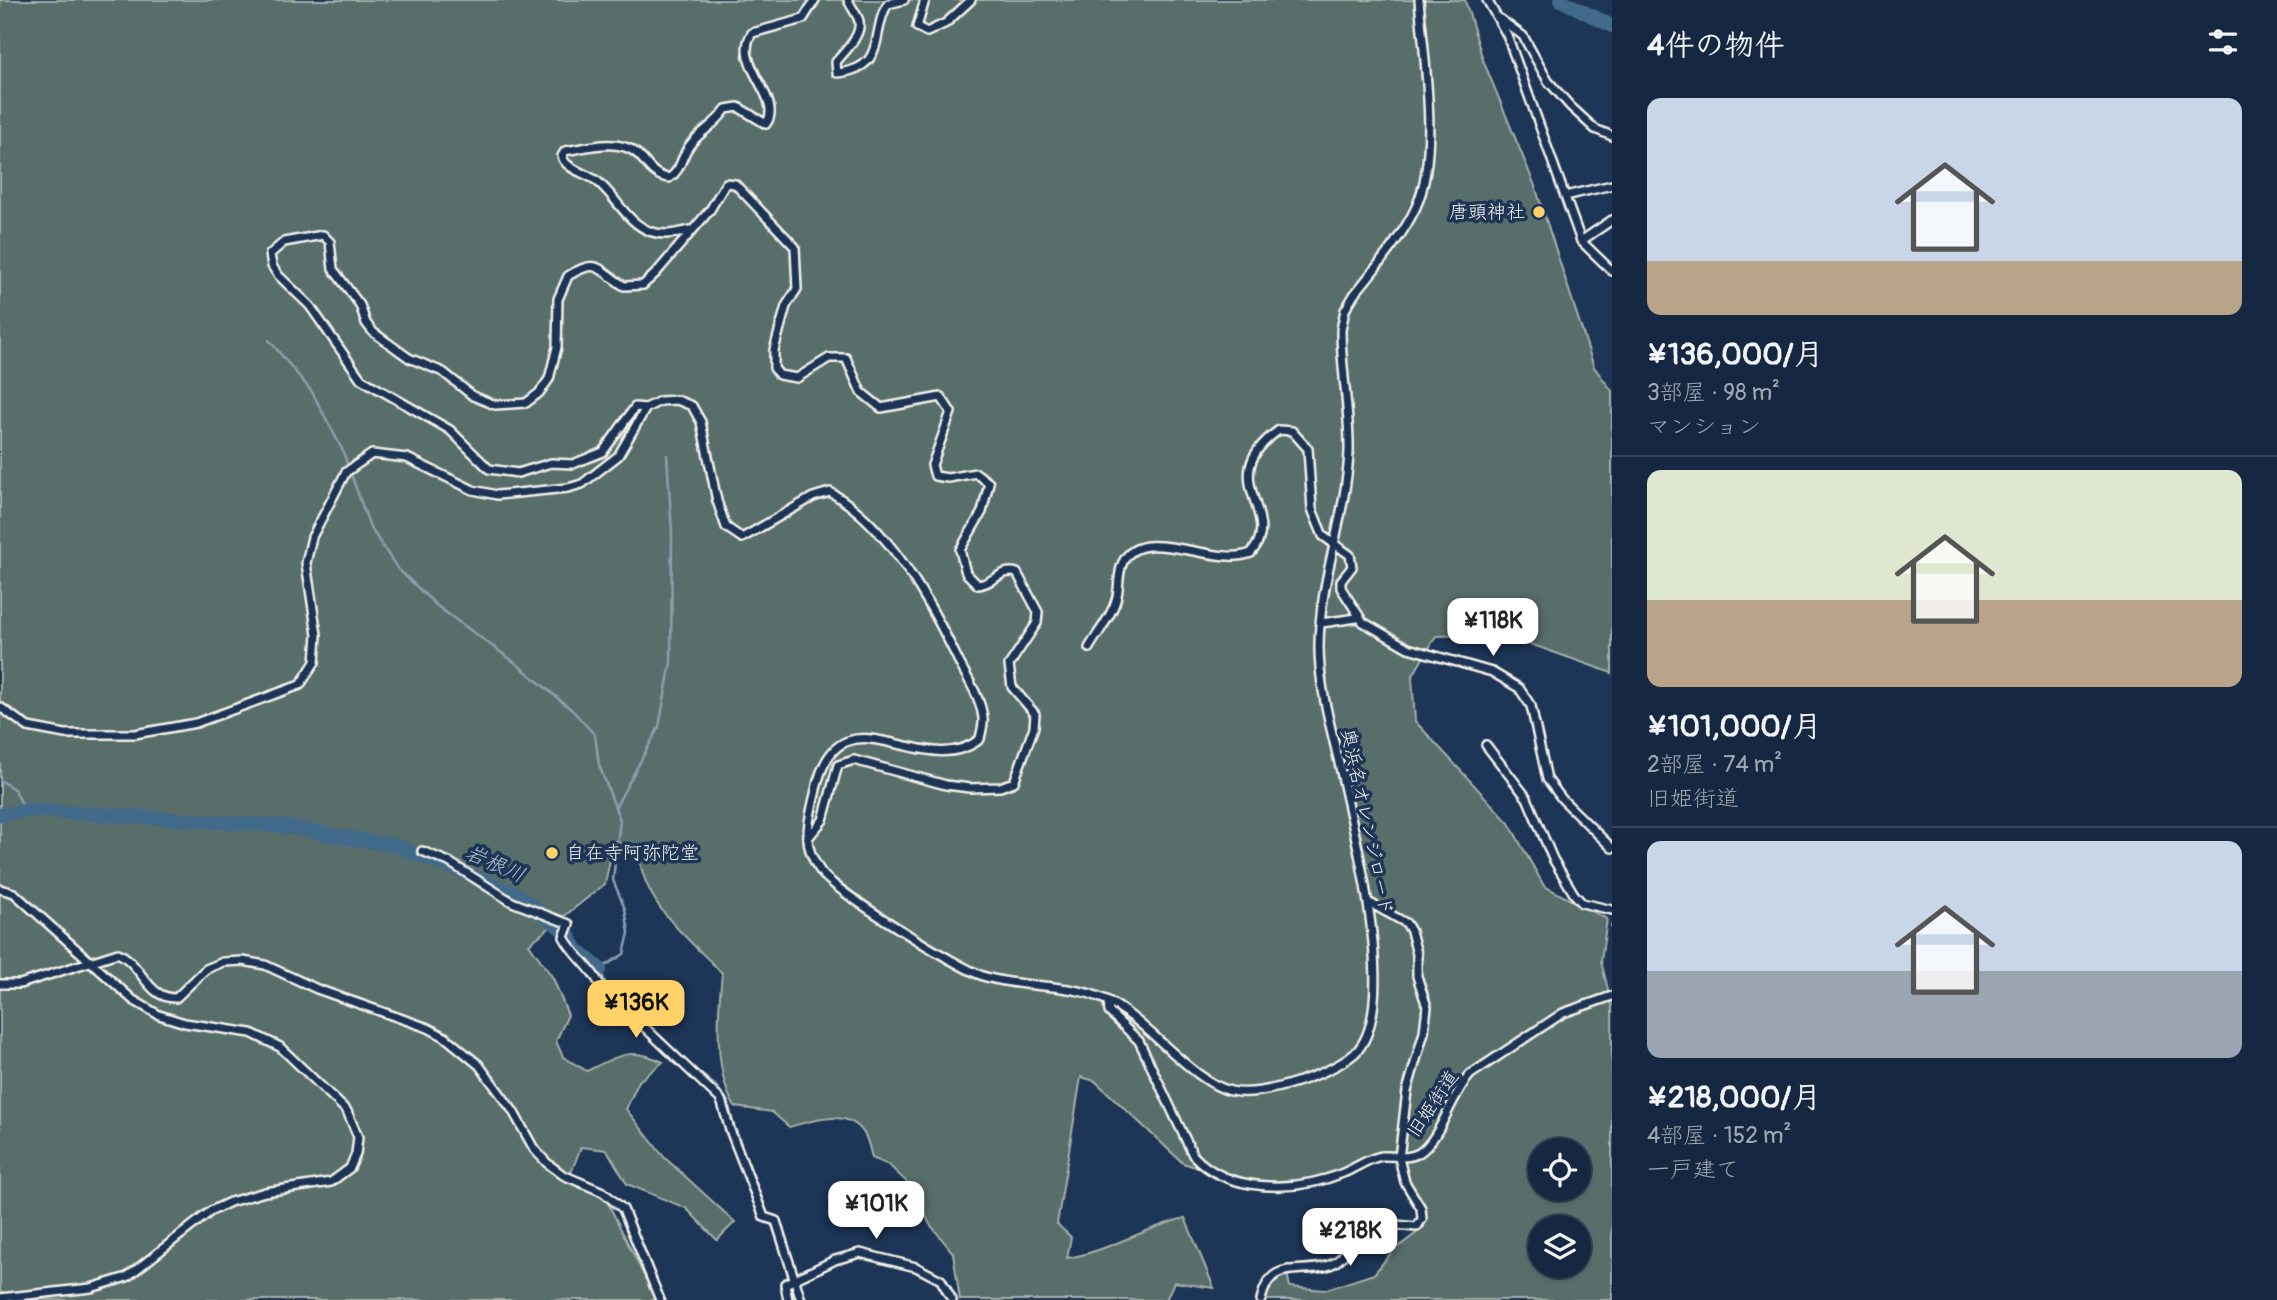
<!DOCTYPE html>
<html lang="ja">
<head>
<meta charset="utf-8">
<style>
	:root { --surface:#162841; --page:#1f3048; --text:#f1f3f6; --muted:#9ea6b1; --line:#35445a; --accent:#ffd166 }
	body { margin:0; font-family:Pangolin,"Klee One",sans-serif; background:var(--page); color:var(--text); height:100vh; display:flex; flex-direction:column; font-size:26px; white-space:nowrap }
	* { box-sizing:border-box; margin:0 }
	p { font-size:23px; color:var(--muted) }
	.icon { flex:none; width:38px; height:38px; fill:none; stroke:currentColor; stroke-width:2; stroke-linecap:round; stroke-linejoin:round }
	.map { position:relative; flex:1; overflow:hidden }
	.side { display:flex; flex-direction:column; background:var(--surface); width:665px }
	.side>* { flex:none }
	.tools { position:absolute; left:1528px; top:1138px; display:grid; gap:14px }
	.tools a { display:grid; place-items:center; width:63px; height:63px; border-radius:50%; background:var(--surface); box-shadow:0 2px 5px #0004,0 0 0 2px var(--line); font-size:35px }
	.price { position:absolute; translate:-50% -60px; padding:0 16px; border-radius:14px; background:#fff; color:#222; font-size:23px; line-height:46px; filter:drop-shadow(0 2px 4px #0008) }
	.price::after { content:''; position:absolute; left:50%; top:42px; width:21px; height:16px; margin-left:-10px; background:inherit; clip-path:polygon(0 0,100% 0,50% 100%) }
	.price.on { background:var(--accent); color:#111 }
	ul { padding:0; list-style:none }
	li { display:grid; align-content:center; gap:14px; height:371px; padding:0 35px }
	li+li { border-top:2px solid var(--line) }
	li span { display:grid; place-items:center; height:217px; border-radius:14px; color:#555 }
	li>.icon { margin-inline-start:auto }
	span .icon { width:126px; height:126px; fill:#fffc; stroke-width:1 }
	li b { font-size:30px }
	h2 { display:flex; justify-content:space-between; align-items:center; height:84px; padding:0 35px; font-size:30px }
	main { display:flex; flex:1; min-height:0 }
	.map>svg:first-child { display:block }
	.green { fill:#586e6a; stroke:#a6b0a9; stroke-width:2; fill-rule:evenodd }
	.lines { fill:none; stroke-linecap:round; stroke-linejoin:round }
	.stream { stroke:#8aa0b0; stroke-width:2.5 }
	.river { stroke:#436a8b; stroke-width:14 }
	.minor-casing { stroke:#f4f1e8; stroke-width:12 }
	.minor { stroke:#1d3557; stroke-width:7 }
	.poi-dot { fill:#ffd166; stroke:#1d3557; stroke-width:2.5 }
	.labels { text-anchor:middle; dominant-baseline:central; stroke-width:7; stroke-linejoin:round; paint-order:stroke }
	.poi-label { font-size:19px; fill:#f4f1e8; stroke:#1d3557; text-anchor:end }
	.street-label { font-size:19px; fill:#f4f1e8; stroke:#1d3557 }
	.water-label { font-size:21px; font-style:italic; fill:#b6c2c7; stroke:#1d3557 }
</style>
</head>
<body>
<main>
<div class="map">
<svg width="1612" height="1300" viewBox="0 0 1612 1300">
	<rect width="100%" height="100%" fill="#1d3557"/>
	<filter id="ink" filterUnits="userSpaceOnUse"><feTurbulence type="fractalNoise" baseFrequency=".0143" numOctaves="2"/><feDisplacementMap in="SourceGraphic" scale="14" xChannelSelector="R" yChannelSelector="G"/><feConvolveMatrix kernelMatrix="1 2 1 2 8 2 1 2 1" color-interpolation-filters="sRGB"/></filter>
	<g filter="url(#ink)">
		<path class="green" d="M0,0H1465L1483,60L1535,186L1594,367L1612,391V673L1502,634L1436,636L1412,677L1415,721L1509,823L1544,886L1607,919L1601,961L1612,1006V1300H1263L1267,1281L1287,1273L1290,1287L1325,1290L1374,1274L1392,1252L1424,1227L1422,1211L1399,1158L1388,1157L1307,1182H1254L1221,1175L1183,1163L1095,1081L1081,1077L1057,1224L1071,1237L1067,1258C1109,1251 1144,1228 1185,1218L1214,1288L1174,1282L1166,1300H960L953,1253L929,1223L915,1190L889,1165L872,1158C870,1150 868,1138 863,1132C846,1108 812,1121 789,1127L772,1112L735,1107C713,1072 718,1012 722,973C688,938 641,903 639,851L614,841L605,884L529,944L553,978L568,1015L556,1041L563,1057L587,1071C617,1056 631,1046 663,1062L639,1081L626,1109L664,1157L735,1222L717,1240L686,1208L627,1184L607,1150L581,1147L569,1178L607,1201L656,1300H0ZM1540,1150H1578V1188H1540ZM1540,1227H1578V1265H1540Z"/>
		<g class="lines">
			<g class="stream">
				<path d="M269,340L312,392L342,449L370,527L397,568L437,606L517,664L572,710L595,735L599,765L620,820L613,880L625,909L629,933L624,954L600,969L605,982L639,1018"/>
				<path d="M0,780L15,790L25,811"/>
				<path d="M616,806L659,727L671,662L672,533L667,455"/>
				<path d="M1611,926L1612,927"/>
				<path d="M687,1063L716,1086L728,1101L733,1123L769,1217"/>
				<path d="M771,1223L780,1246"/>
				<path d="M782,1252L794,1300"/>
			</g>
			<g class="river">
				<path d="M1561,0L1612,26"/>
				<path d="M0,815L30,810L282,826L400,847L517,894L568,934L577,950L600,969"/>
			</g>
			<g class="minor-casing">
				<g id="minor">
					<path d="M848,0C851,7 857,14 859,21C862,36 844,52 836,62L837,73C889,68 870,30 888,4L904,0"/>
					<path d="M925,0L917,27L927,32L946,23L971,0"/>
					<path d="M1487,0L1507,35L1581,241L1612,271"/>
					<path d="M1500,19L1523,36L1548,81L1570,106L1595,129L1612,136"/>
					<path d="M1565,196L1612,185"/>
					<path d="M690,230C678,233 665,236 652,232C627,224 616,196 597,181C586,173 565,169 562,156L565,151C585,148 617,138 635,152C647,161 651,176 669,178C682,170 681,156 690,145C701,130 714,127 726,109L738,107L766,124C785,98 731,64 752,33L803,19L815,0"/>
					<path d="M1581,241L1612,220"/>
					<path d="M646,408L635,407L603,452L573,464L551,463L518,473L489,469L450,430L361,379L310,306L278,275L272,266L270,254L284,242L323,235L330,242L333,269L360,305L366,323L373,332L409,358L443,372L473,396L495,405L526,403L539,393L549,379L557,347L558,299L568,276C599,257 598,270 624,286L643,285L656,273L710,210L726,183L735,184L795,247L797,289L786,306L774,350V368L779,375L797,378L829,358H846L861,392L881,408L941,397L951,412L932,465L935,476L948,478L976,473L989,483L982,512L960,550L966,573L978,585C993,584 1001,568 1017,573L1038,612L1037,623L1009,665L1012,687L1035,714L1034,727L1014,782L1000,787L970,788L946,785L854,760L838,765L823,820L808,838"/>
					<path d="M1321,623L1357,618"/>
					<path d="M1089,648C1097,633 1112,616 1116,600C1120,588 1117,574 1123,562C1142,523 1215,568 1251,553C1286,513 1211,478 1279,430L1292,431L1308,449L1312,509L1323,536L1350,555L1352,567L1341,581V588L1363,622L1408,648L1492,672L1519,688L1531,706L1547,779L1562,799L1612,848"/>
					<path d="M0,707L28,727L65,734H135L196,723L300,685L315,662L317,635L306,563L312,537L346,472L372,454L407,458L473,490L497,495L568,488L582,484L618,456L646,408L660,401L677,400L692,406L701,422L717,501L726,527L742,538L813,497L830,492C890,526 931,604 960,664C969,681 981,699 983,718C984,725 981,732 980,739C922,785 837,680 815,794C812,807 808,821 808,834C807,847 813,861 821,872C836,892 961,970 986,977C1025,989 1068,982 1106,1000C1146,1019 1193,1083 1231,1091C1261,1098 1330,1074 1354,1054C1403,1011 1352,826 1340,767C1331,728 1319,687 1319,647C1319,581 1346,518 1349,452C1350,412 1341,370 1341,330L1345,310L1354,295C1375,268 1402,238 1416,207C1440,154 1424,58 1419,0"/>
					<path d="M1486,745L1527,798L1553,859L1574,894L1582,903L1612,910"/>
					<path d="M422,851L449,862L512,902L569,924L564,937C574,956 591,966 600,985L721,1100L730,1130L764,1217L776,1221L801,1300"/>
					<path d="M0,889L14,893L133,1000L159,1015L185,1023L251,1033L280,1047L347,1111L358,1137L356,1154L350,1168L331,1182L265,1192L230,1202L211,1211L127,1277L91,1288L0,1298"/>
					<path d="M0,984H20L118,953C142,964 147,999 176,998L206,969L223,962L243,961L265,965L317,989L428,1028L445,1037L479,1065L513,1111L534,1149L547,1163L563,1175L603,1192L623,1209L660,1300"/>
					<path d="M1108,1001L1109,1012L1139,1041L1193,1155C1228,1194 1297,1192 1343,1173C1356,1168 1368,1158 1382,1156C1394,1155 1407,1160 1419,1153C1441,1139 1451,1094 1471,1074L1563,1013L1612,996"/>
					<path d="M788,1300L785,1284L835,1260L860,1253L916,1267L941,1280L952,1300"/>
					<path d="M1261,1300C1271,1256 1300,1276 1330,1265C1348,1258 1352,1235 1368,1228C1381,1222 1403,1226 1417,1227L1422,1219L1421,1208L1405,1182L1399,1158L1407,1091L1424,1032L1427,1007L1417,976V954L1411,931L1406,923L1370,903"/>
				</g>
			</g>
			<use href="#minor" class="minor"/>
		</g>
	</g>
	<g class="poi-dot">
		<circle cx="1539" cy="212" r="7"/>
		<circle cx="552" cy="853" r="7"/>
	</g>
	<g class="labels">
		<g class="poi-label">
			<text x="1525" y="212">唐頭神社</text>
			<text x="566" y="853" text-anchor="start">自在寺阿弥陀堂</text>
		</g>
		<g class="street-label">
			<text transform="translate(1367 822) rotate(78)">奥浜名オレンジロード</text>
			<text transform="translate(1433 1104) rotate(-56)">旧姫街道</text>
		</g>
		<g class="water-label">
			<text transform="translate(495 864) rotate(24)">岩根川</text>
		</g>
	</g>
</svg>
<div class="tools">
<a><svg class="icon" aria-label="locate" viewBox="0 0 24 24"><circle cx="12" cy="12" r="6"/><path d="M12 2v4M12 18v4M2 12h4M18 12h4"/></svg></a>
<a><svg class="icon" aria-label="layers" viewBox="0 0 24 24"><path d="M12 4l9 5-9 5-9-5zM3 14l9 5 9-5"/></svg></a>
</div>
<b class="price" style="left:1493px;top:658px">¥118K</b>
<b class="price on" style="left:636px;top:1040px">¥136K</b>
<b class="price" style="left:876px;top:1241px">¥101K</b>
<b class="price" style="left:1350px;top:1268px">¥218K</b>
</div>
<section class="side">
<h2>4件の物件<svg class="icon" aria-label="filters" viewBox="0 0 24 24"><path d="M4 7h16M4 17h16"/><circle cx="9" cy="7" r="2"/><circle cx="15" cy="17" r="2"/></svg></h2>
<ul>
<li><span style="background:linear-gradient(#c9d6e8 75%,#b9a48a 0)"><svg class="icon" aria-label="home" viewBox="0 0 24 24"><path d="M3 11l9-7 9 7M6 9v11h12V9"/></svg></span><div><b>¥136,000/月</b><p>3部屋 · 98 m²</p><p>マンション</p></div></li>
<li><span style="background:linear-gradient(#dfe7d0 60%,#b9a48a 0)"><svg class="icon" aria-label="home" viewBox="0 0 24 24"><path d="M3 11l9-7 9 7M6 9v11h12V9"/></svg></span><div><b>¥101,000/月</b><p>2部屋 · 74 m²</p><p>旧姫街道</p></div></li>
<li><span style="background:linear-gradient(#c9d6e8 60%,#9aa5b1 0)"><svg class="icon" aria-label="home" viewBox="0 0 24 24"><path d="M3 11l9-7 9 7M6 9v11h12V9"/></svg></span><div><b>¥218,000/月</b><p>4部屋 · 152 m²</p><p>一戸建て</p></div></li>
</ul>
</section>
</main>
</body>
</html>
